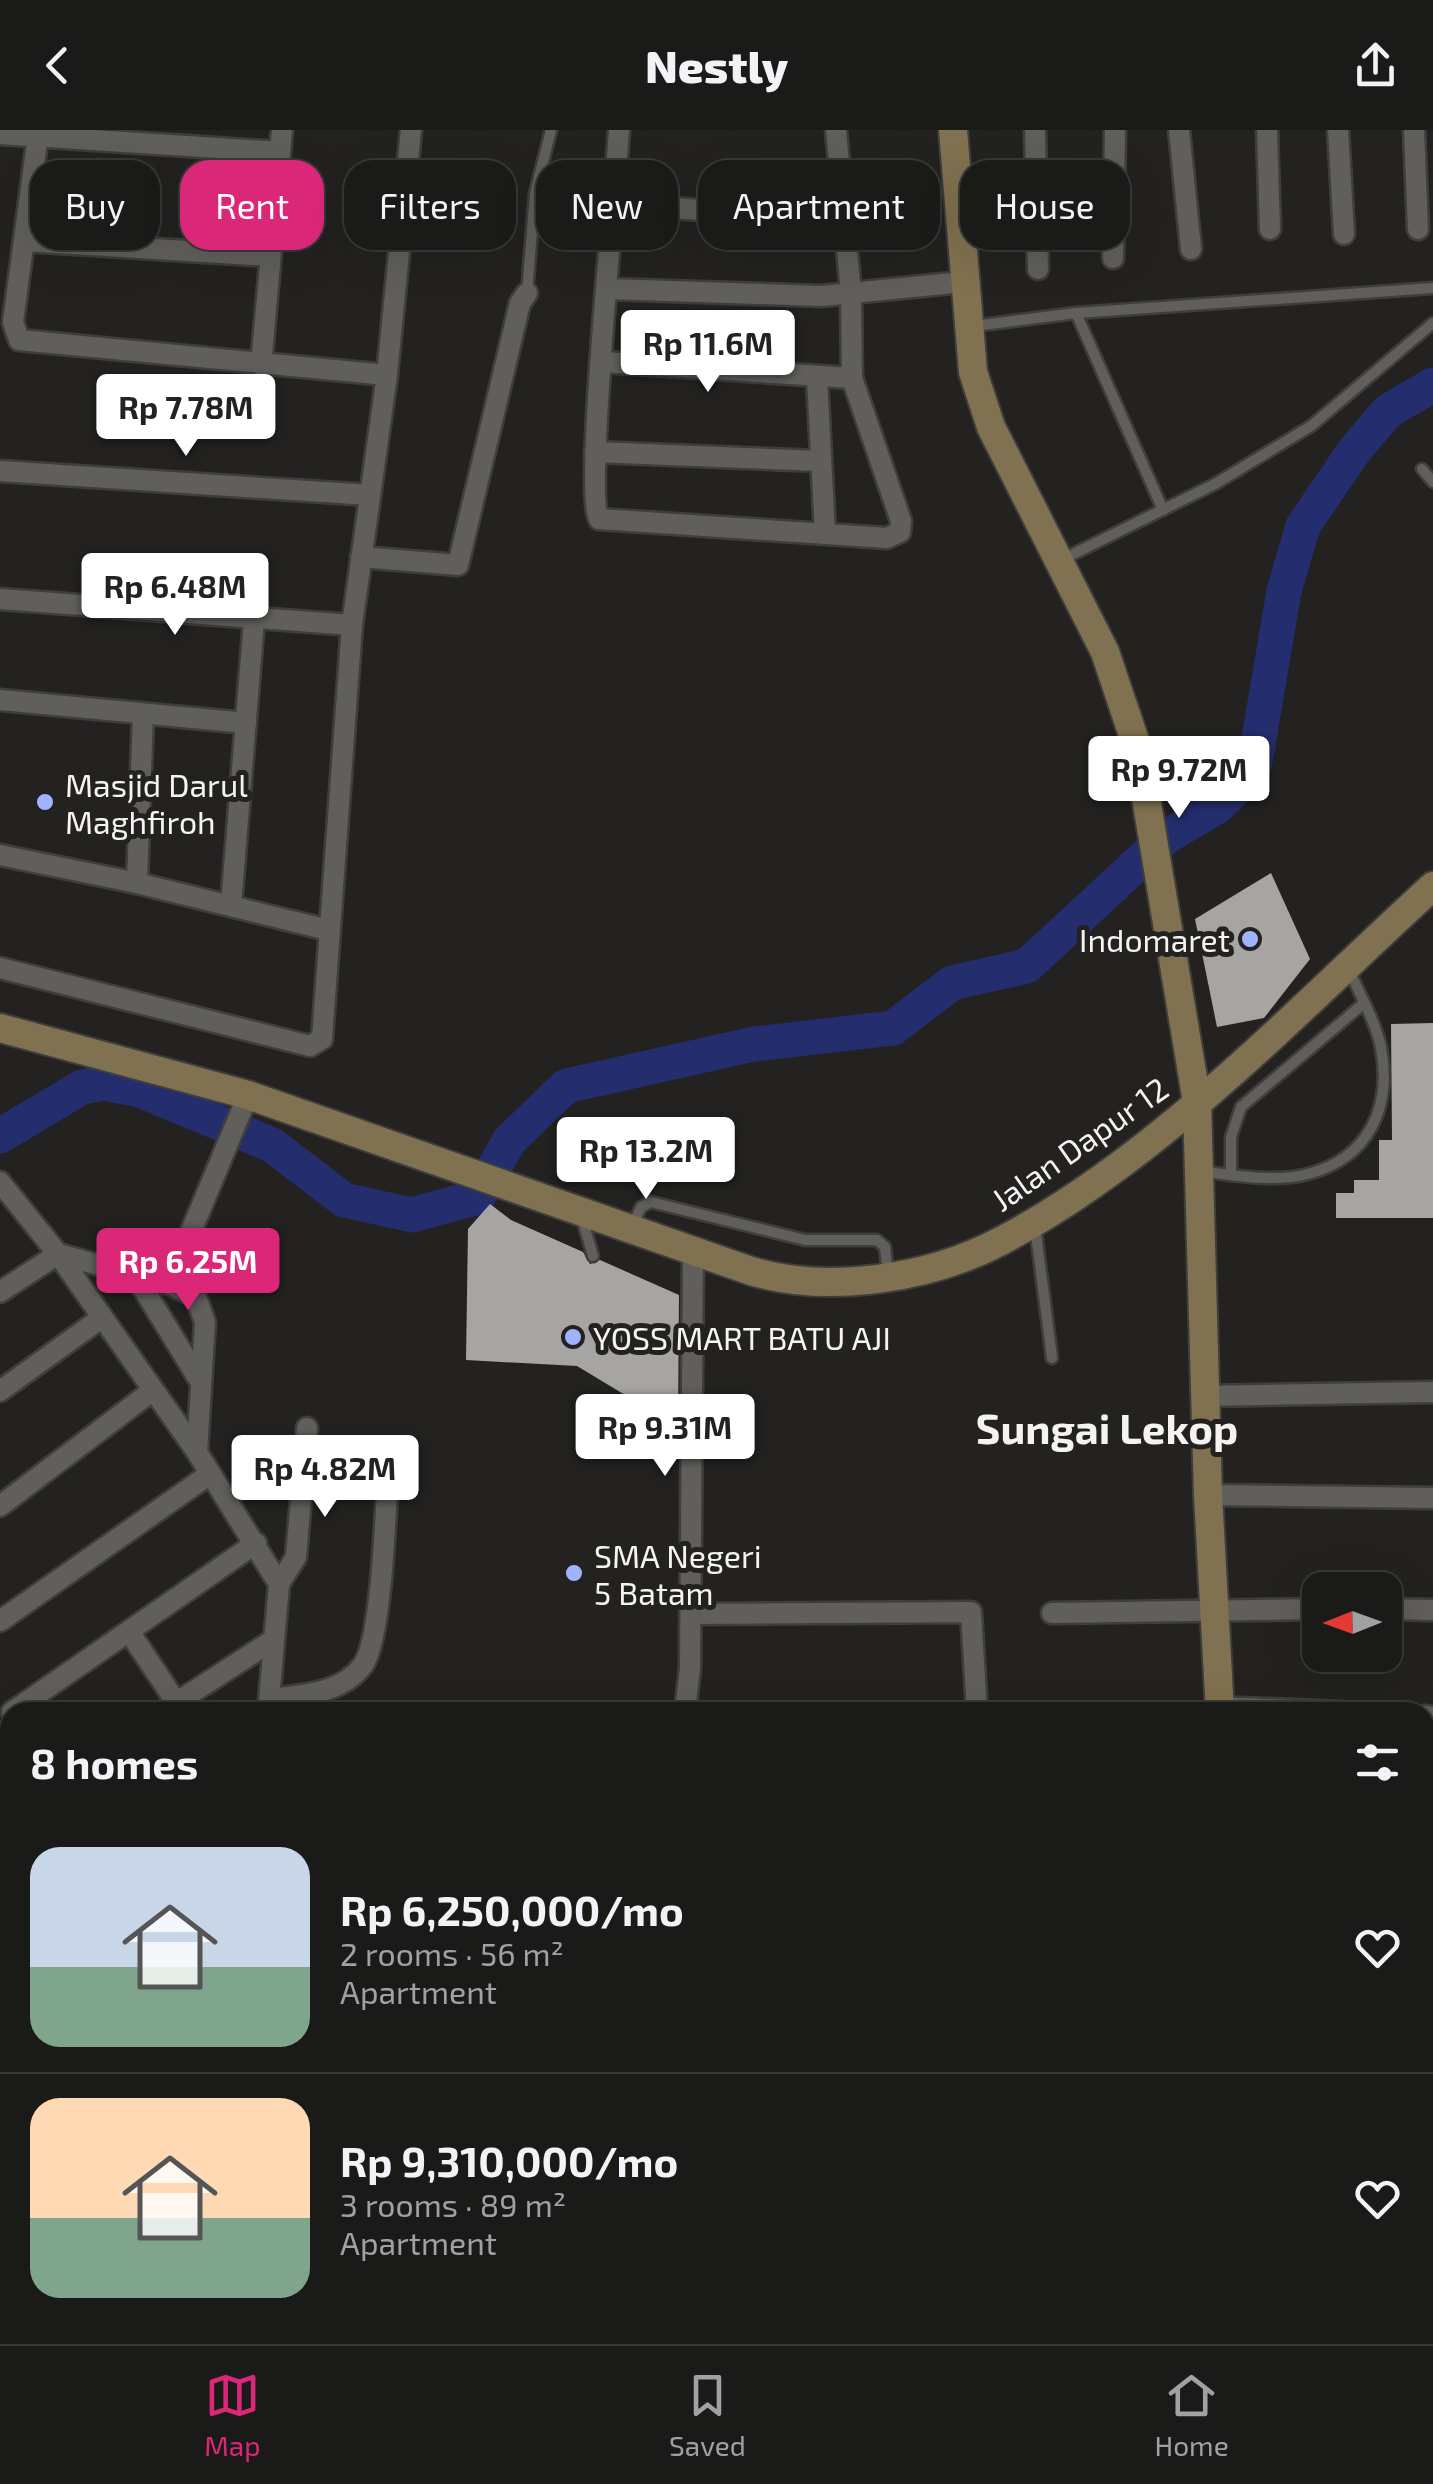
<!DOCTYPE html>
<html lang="en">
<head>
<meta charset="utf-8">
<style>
	:root { --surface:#1a1a18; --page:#272725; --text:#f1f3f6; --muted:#9fa1a2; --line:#383837; --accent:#db2777 }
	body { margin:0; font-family:"Exo 2",sans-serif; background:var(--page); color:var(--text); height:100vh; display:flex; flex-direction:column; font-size:38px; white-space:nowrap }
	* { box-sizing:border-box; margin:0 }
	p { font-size:32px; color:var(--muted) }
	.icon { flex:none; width:55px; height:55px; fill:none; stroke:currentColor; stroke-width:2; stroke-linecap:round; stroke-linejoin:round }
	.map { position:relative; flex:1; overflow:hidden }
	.drawer { position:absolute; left:0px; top:1572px; width:1435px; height:642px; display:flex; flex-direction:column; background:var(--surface); border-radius:30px 30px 0 0; box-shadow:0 10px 40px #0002,0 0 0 2px var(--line) }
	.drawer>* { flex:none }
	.hud { position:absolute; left:30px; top:30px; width:1375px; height:90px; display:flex; gap:20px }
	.needle { width:65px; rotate:269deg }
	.controls { position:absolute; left:1302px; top:1442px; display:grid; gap:20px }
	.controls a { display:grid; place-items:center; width:100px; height:100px; border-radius:20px; background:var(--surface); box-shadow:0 10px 40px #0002,0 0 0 2px var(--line); font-size:50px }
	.price { position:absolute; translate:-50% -85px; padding:0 22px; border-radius:10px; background:#fff; color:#222; font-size:32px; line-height:65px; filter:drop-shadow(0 2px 5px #0008) }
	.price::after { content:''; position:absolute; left:50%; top:60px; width:30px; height:22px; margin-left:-15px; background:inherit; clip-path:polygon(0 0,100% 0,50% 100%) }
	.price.selected { background:var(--accent); color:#fff }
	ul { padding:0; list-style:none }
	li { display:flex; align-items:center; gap:30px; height:250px; padding:0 30px }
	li+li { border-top:2px solid var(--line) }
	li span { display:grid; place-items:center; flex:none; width:280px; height:200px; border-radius:30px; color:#555 }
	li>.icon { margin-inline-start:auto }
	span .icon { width:120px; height:120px; fill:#fffc; stroke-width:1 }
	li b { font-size:42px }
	h2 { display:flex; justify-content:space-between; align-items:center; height:120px; padding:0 30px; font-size:42px }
	.chip { padding:0 35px; border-radius:30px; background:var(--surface); box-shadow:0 10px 40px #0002,0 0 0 2px var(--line); font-size:35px; line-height:90px }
	.chip.selected { background:var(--accent); color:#fff }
	header { display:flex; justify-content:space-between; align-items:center; height:130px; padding:0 30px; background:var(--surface); font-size:45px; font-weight:800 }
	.tab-bar { display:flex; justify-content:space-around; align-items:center; height:140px; border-top:2px solid var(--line); background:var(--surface); font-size:28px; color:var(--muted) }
	.tab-bar a { display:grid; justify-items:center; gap:5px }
	.tab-bar .selected { color:var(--accent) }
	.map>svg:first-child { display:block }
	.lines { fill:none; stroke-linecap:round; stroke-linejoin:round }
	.river { stroke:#242d6e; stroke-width:35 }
	.building { fill:#a7a5a3 }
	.lane-casing { stroke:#3f3e3d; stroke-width:15 }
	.street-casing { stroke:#3f3e3d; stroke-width:25 }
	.secondary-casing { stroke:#3f3e3d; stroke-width:32 }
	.lane { stroke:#605f5c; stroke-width:10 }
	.street { stroke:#605f5c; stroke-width:20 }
	.secondary { stroke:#807250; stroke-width:28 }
	.poi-dot { fill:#a0b3fd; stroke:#232220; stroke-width:4 }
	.labels { text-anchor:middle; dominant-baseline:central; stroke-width:10; stroke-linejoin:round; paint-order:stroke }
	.poi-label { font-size:32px; fill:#f5f4f3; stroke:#232220; text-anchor:start }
	.street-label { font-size:32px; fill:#f5f4f3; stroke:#232220 }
	.district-label { font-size:42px; font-weight:bold; fill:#f5f4f3; stroke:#232220 }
</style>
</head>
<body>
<header><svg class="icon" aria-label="back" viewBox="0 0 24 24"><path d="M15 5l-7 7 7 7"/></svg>Nestly<svg class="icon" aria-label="share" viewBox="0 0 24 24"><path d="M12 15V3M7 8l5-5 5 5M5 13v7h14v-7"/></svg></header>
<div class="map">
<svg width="1433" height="2214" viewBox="0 0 1433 2214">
	<rect width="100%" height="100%" fill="#232220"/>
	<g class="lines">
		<path class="river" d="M0,1006L82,957L104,953L140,960L272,1015L344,1070L412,1085L478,1067L509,1011L566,956L754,914L893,898L952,853L1027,836L1166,707L1215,678L1238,657L1255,632L1284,461L1303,396L1354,321L1388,281L1433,255"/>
	</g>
	<g class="building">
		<path d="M1271,743L1310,829L1264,888L1217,897L1195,789Z"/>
		<path d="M1433,893V1088H1336V1063H1354V1050H1379V1010H1392L1391,894Z"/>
		<path d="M490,1074L511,1090L583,1122L590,1134L600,1130L679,1165L678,1297L577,1236L466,1230L468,1099Z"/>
	</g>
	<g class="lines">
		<g class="lane-casing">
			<g id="lane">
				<path d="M527,163L535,63L551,0"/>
				<path d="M1076,183L1163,380"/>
				<path d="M974,196L1076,183L1433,158"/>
				<path d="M1422,339L1433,352"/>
				<path d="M1061,430L1215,354L1311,296L1433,193"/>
				<path d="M1199,1041C1232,1045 1275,1053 1308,1044C1369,1028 1392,977 1381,918C1376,892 1359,864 1349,839"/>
				<path d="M1231,1045V1007L1241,977L1363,874"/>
				<path d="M581,1085L593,1126"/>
				<path d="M1035,1096L1052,1228"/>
				<path d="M632,1097L641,1077L651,1072L805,1110H877L885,1117L888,1144"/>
			</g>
		</g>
		<g class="street-casing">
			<g id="street">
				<path d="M619,0C616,54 584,364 599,389L887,408L900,402L901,391L852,248L851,164L836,0"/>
				<path d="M1035,0L1038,139"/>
				<path d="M1179,0L1191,119"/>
				<path d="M1267,0L1270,99"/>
				<path d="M1338,0L1344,104"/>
				<path d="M1414,0L1418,99"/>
				<path d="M0,4L279,22"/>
				<path d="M38,5L13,192L19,210L387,245"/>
				<path d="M615,74L844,90"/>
				<path d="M24,111L270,126"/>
				<path d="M1113,128L1115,0"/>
				<path d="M608,159L821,166L963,152"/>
				<path d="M603,232L852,248"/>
				<path d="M261,235L282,0"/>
				<path d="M817,248L825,403"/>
				<path d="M595,322L821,331"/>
				<path d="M0,341L370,365"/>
				<path d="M361,427L458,435L520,173L527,163"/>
				<path d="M0,469L352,495"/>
				<path d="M0,570L246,593"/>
				<path d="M0,725L137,753L328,800"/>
				<path d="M137,753L143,584"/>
				<path d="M231,776L254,490"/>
				<path d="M0,838L310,916L322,909L352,495L387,245L411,0"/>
				<path d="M0,1052L58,1124L197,1322L279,1454L268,1582"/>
				<path d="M135,1145L198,1248"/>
				<path d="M169,1154L248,965"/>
				<path d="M0,1162L58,1124L169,1154L196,1167L205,1192L197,1322"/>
				<path d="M0,1261L100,1189"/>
				<path d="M1204,1266L1433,1262"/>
				<path d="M1208,1365L1433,1368"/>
				<path d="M0,1376L152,1261"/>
				<path d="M279,1454L296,1427L307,1298"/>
				<path d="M1385,1479L1433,1480"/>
				<path d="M1052,1483L1320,1479"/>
				<path d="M691,1484L971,1482L977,1582"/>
				<path d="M0,1491L210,1344"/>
				<path d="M130,1503L176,1572"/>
				<path d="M270,1569C302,1565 342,1564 363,1535C383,1507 386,1366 389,1325"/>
				<path d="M1219,1577L1342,1582"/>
				<path d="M12,1582L256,1413"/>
				<path d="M162,1582L273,1510"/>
				<path d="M685,1582L690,1538L693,1119"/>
				<path d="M1425,1586L1433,1587"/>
				<path d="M0,1641L10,1656"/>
				<path d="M1425,1705H1433"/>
				<path d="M0,1740L10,1734"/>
				<path d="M1425,1817H1433"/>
				<path d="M0,1821L10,1815"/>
				<path d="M1425,1922H1433"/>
				<path d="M0,1997L10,1985"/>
				<path d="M1425,2035H1433"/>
				<path d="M1425,2107H1433"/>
				<path d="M0,2116L10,2138"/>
				<path d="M1425,2179H1433"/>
				<path d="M35,2205L39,2214"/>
				<path d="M117,2205L120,2214"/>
				<path d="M429,2205L457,2214"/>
				<path d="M1008,2205L1009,2214"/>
				<path d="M1387,2205L1400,2214"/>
				<path d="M283,2214L286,2205"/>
				<path d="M353,2214L355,2205"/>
				<path d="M723,2214L728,2205"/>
				<path d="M1218,2214V2205"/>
				<path d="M1312,2214L1319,2205"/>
			</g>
		</g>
		<g class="secondary-casing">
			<g id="secondary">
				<path d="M953,0L973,242L991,297L1105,522L1138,620L1197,972L1208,1365L1220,1582"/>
				<path d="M0,898L248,965L751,1141C828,1164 929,1149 1001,1111C1162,1026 1299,878 1433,756"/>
				<path d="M512,2214L514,2205"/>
			</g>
		</g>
		<use href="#lane" class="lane"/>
		<use href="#street" class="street"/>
		<use href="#secondary" class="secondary"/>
	</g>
	<g class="poi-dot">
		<circle cx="45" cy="672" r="10"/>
		<circle cx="1250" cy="809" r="10"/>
		<circle cx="573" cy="1207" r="10"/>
		<circle cx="574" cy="1443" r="10"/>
	</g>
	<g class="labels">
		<g class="poi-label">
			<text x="65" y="654">Masjid Darul<tspan x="65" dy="37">Maghfiroh</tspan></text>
			<text x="1230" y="809" text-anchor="end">Indomaret</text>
			<text x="593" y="1207">YOSS MART BATU AJI</text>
			<text x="594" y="1425">SMA Negeri<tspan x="594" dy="37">5 Batam</tspan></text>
		</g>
		<g class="street-label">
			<text transform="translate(1079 1013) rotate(-35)">Jalan Dapur 12</text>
		</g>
		<g class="district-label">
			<text x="1107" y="1297">Sungai Lekop</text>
		</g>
	</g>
</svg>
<div class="controls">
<a><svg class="needle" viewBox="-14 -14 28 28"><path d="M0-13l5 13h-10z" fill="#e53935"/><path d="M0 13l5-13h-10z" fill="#9fa1a2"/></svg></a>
</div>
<b class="price" style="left:708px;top:265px">Rp 11.6M</b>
<b class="price" style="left:186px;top:329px">Rp 7.78M</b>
<b class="price" style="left:175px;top:508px">Rp 6.48M</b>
<b class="price" style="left:1179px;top:691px">Rp 9.72M</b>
<b class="price" style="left:646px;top:1072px">Rp 13.2M</b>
<b class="price selected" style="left:188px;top:1183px">Rp 6.25M</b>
<b class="price" style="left:665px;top:1349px">Rp 9.31M</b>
<b class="price" style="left:325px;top:1390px">Rp 4.82M</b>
<div class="hud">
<a class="chip">Buy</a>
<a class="chip selected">Rent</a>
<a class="chip">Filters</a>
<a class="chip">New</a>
<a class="chip">Apartment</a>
<a class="chip">House</a>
</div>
<section class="drawer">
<h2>8 homes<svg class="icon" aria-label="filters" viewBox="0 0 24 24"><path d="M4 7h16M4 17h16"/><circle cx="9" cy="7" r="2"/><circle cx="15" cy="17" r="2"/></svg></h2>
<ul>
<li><span style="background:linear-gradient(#c9d6e8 60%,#7fa58c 0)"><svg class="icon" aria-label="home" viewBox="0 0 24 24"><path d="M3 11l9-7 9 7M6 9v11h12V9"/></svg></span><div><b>Rp 6,250,000/mo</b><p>2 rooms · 56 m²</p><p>Apartment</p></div><svg class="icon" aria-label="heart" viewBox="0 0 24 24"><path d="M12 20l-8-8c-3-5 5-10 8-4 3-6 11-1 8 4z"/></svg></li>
<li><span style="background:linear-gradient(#ffd9b3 60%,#7fa58c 0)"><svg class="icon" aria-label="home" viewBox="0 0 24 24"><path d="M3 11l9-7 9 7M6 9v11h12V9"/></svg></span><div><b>Rp 9,310,000/mo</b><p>3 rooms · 89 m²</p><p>Apartment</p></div><svg class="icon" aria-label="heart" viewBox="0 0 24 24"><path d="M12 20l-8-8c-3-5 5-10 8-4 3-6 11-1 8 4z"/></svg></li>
</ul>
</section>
</div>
<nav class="tab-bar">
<a class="selected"><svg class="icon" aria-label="map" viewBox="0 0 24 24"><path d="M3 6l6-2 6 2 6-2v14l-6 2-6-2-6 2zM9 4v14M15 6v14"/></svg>Map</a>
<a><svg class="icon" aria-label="saved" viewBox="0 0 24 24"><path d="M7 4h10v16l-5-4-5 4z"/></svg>Saved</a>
<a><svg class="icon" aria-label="home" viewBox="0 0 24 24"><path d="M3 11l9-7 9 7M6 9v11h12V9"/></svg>Home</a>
</nav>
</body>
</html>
